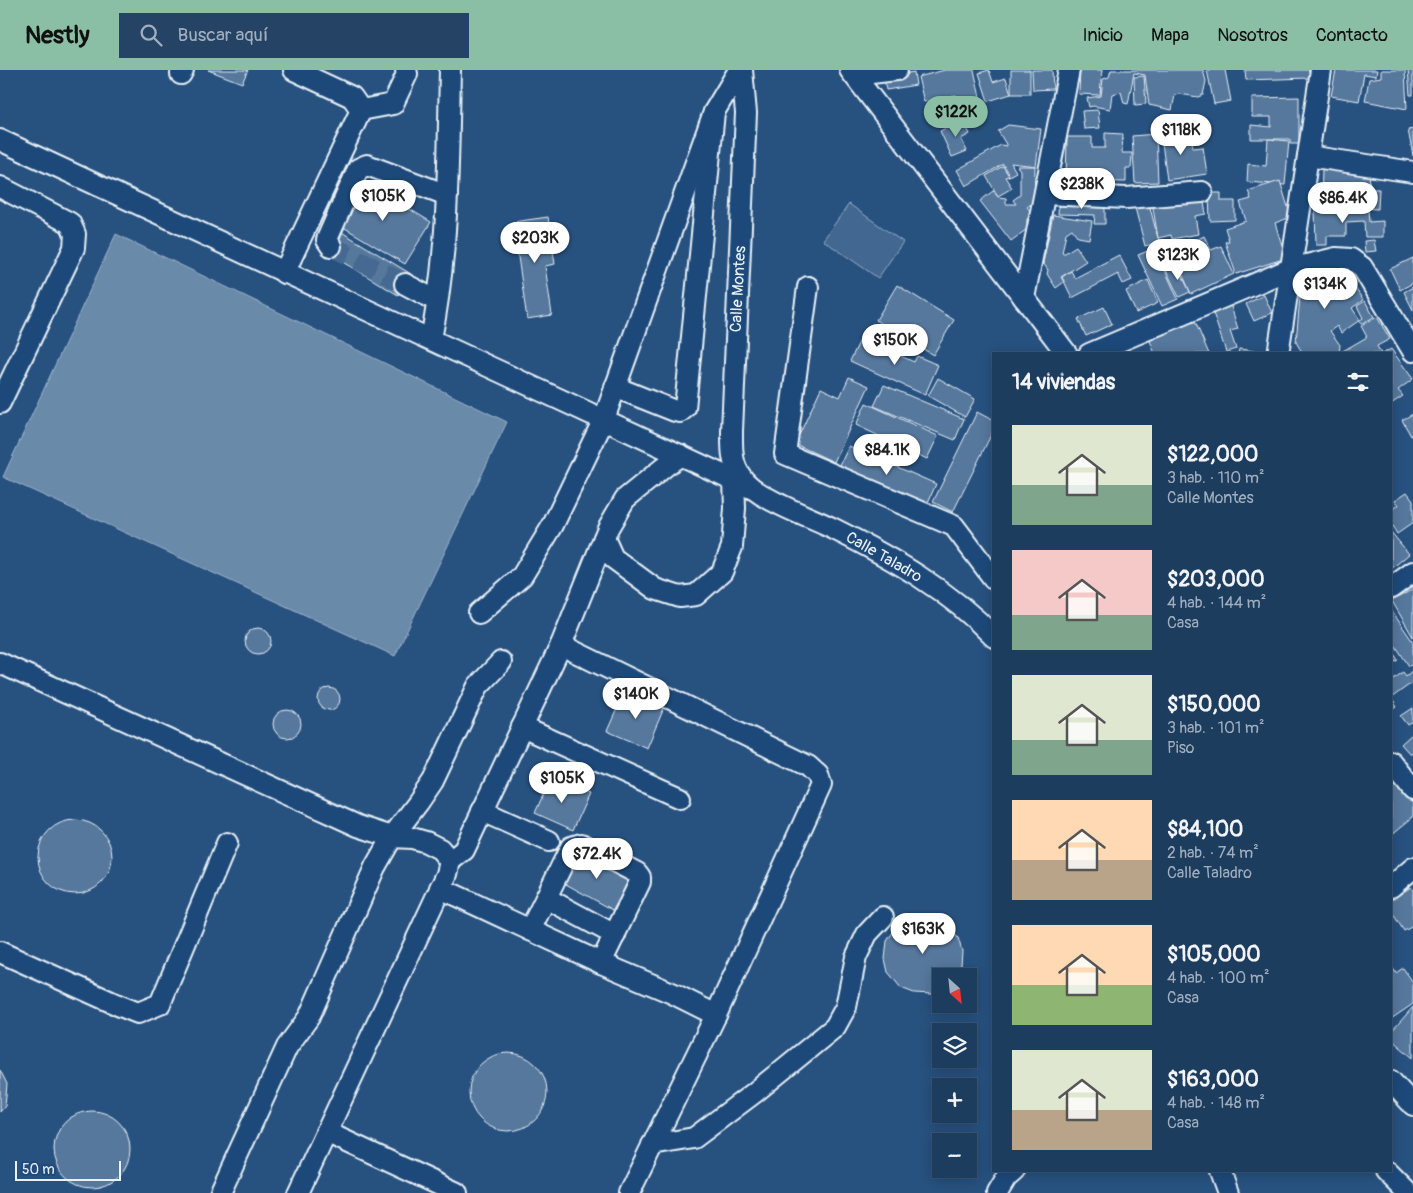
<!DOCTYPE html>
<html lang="es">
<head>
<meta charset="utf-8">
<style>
	:root { --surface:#1d3d5f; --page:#254465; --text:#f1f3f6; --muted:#a0aebd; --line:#3b5674; --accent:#8abfa5 }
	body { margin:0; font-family:Pangolin,sans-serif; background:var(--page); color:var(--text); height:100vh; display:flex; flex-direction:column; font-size:19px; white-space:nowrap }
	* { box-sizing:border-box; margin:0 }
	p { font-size:16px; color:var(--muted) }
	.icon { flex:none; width:28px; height:28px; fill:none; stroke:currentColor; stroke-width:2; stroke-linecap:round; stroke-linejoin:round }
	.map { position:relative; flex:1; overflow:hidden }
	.details { position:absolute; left:992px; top:282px; width:400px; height:820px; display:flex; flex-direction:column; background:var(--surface); border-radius:0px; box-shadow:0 2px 12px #0003,0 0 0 1px var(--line) }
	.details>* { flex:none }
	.needle { width:32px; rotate:153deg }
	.fabs { position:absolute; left:932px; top:898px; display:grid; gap:10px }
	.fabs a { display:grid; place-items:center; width:45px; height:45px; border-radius:0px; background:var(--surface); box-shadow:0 2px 12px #0003,0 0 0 1px var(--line); font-size:25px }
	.scale { position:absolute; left:15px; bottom:12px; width:106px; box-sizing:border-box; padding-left:5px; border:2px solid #e8f1f8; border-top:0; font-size:14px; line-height:18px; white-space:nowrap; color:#e8f1f8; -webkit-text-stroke:4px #1f4a7a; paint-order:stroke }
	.price { position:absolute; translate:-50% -42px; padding:0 11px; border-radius:18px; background:#fff; color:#222; font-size:16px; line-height:32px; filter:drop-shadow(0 1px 2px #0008) }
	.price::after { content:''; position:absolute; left:50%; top:30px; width:15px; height:11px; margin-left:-8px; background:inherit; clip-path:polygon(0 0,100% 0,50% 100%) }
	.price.on { background:var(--accent); color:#111 }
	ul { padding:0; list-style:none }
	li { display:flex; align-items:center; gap:15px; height:125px; padding:0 20px }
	li span { display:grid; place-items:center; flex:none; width:140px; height:100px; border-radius:0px; color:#555 }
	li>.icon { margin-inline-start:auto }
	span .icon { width:60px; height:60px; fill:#fffc; stroke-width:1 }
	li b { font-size:21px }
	h2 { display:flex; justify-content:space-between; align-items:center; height:60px; padding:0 20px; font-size:21px }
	header { display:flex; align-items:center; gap:30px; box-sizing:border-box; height:70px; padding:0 25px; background:var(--accent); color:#111 }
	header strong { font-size:24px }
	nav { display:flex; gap:28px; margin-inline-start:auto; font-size:18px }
	.search { width:350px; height:45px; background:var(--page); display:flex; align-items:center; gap:12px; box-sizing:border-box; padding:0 18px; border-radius:0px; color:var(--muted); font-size:19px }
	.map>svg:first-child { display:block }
	.green { fill:#436891; stroke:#96acc4 }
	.water { fill:#6b8aaa; stroke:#9db3c9 }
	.building { fill:#57789d; stroke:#e8f1f8 }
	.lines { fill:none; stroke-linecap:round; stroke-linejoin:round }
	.minor-tunnel { stroke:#446991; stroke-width:20; stroke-dasharray:20 10; stroke-linecap:butt }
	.minor-casing { stroke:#e8f1f8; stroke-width:24 }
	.minor { stroke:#1f4a7a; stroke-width:20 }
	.labels { text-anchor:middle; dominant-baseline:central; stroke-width:4; stroke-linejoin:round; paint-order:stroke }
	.street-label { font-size:16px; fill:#e8f1f8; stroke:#1f4a7a }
</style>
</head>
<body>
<header>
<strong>Nestly</strong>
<div class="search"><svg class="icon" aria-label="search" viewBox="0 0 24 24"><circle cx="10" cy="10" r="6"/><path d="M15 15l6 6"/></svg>Buscar aquí</div>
<nav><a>Inicio</a><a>Mapa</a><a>Nosotros</a><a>Contacto</a></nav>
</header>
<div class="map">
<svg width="1413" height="1123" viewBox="0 0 1413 1123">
	<rect width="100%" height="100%" fill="#27517f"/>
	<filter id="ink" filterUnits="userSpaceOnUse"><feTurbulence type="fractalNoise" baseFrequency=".02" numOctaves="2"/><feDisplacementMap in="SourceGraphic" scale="10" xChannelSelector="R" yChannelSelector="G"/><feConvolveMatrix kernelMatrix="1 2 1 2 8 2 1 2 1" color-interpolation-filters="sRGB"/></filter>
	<g filter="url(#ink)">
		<path class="green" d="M849,134L903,172L878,208L823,170Z"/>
		<path class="water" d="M116,164L507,352L395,586L3,407Z"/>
		<g class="building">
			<path d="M208,0H248L242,13Z"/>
			<path d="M945,0H974L984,45L962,50L956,25L924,32L918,7Z"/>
			<path d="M989,0L993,12L1006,8L1011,24L988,31L979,3Z"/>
			<rect x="1011" y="0" width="19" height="24"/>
			<path d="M1032,0H1052L1053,19L1033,20Z"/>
			<path d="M1080,0H1102L1100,25L1079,24Z"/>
			<path d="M1111,0H1203L1206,11L1203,25L1198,27L1179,24L1175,25L1172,40L1149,35L1145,5L1134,3L1128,34L1124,33L1121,22L1112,24L1110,39L1093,36L1089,37L1087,28L1101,26L1103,9L1109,7Z"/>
			<path d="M1207,0H1225L1231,31L1214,34Z"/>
			<path d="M1245,0H1309L1310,8L1246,10Z"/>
			<path d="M1336,0H1377L1376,6L1364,4L1359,31L1331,26Z"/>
			<path d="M1381,0H1405L1407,39L1365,31L1369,9L1381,7Z"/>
			<path d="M1408,0H1413V25H1410Z"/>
			<path d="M914,2L916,15L886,20L884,7Z"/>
			<path d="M1144,6L1146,34L1135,35L1134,7Z"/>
			<path d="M1299,27V74H1290V69H1251V55L1271,57V47H1252V28Z"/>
			<path d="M1098,40L1100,58L1084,59L1082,41Z"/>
			<path d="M963,50L970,64L961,69L967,81L952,87L940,61Z"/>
			<path d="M1008,55L1041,59L1036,96L1011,93L1016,102L1009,106L1003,94L966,116L957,100L1001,75L1007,76L998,61Z"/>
			<path d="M1174,56L1177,70L1192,68L1193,78L1203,77L1207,104L1167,110L1160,58Z"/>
			<path d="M1413,59V86L1408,60Z"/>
			<path d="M1105,63L1123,64L1122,83H1132L1131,98H1126V112L1066,111L1067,67H1092V78H1105Z"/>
			<path d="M1156,64L1158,112L1135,113L1132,66Z"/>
			<path d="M1268,69L1289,71L1285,115L1247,112L1248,94L1266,96Z"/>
			<path d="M1003,96L1009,106L1005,107L1012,118L998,126L986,106Z"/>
			<path d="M1017,96H1035L1034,132L1027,137L1033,144L1027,149V159L1011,171L980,131L993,121L998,127L1006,128V134H1016L1013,130L1020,125V100Z"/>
			<path d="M1322,99L1370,101L1369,119H1379L1378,139L1321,136Z"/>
			<path d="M361,110L431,152L405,194L335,152Z"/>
			<path d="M1280,111L1291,147L1275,153L1286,188L1236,204L1225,172L1229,171L1225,158L1246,151L1240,132L1251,129L1248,121Z"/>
			<path d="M1202,122L1206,144L1195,146L1198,164L1172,169L1171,165L1158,168L1152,132Z"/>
			<path d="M1209,123H1221V131H1235V150L1210,151Z"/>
			<path d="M1059,127L1105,138V154H1094L1095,145L1058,144Z"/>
			<path d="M1148,130L1159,172L1145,176L1134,134Z"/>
			<path d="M1368,139L1369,152L1383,151V167H1365L1364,151L1346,152V166H1327V175H1316L1315,140Z"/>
			<path d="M1053,145L1092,151L1089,169L1078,167L1072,159L1066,163L1062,183H1065L1076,176L1086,191L1061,207L1064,212L1056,218L1047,204L1048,200L1043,193Z"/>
			<path d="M548,147L555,194L545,196L552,245L527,249L513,152Z"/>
			<path d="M340,161L411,204L398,225L327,182Z"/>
			<path d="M1204,166L1211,180L1221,176L1234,204L1191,224L1178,194L1194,187L1188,174Z"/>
			<path d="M1374,170L1376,181L1365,182L1364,171Z"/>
			<path d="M1155,178L1178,229L1162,236L1138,185Z"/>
			<path d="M1119,185L1132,210L1123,214L1118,204L1072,228L1062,207L1071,201L1075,208Z"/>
			<path d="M1413,188V213L1400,220L1390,199Z"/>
			<path d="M1339,194L1363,230L1352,238L1360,250L1341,263L1337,256L1330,261L1340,275L1339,284H1303L1296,272L1302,204Z"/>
			<path d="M1177,195L1190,222L1179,227L1166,200Z"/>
			<path d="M1148,210L1158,233L1136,243L1126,221Z"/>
			<path d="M897,215L954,250L933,285L876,250Z"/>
			<path d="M1413,217V240L1404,222Z"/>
			<path d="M1264,225L1272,243L1254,251L1246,234Z"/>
			<path d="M1365,231L1374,247L1361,254L1359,251L1363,248L1357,236Z"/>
			<path d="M1230,233L1238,259L1230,261L1236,279L1226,282L1212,240Z"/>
			<path d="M1104,237L1112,254L1086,266L1078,249Z"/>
			<path d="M1377,247L1390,269L1377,276L1381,284H1343L1341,282L1367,267L1361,256Z"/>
			<path d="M1194,249L1209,284H1155L1149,268Z"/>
			<path d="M861,268L914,292L917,286L938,295L925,325L850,291Z"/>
			<path d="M1239,279L1263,282V284H1238Z"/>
			<path d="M1391,279L1413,309L1398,320L1403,326L1391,334V284H1382Z"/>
			<path d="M849,307L869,316L834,392L795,374L821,318L840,327Z"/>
			<path d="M938,308L975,329L965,347L928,326Z"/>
			<path d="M884,315L964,349L955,370L874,336Z"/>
			<path d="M866,333L938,366L927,389L856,355Z"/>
			<path d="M977,342L994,351V359L953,442L933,432Z"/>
			<path d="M1413,344V365L1411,366L1402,350Z"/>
			<path d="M877,368L884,371L876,386L870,383Z"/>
			<path d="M849,376L936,414L926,437L838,399Z"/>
			<path d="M1407,422L1413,430V453L1397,464L1391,454V440L1399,435L1395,430Z"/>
			<path d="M1391,462L1409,484L1391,499Z"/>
			<path d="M1413,519V567L1392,531Z"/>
			<path d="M1391,540L1413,572V594L1409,596L1391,569Z"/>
			<circle cx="258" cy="571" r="13"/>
			<path d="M1391,579L1398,590L1391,594Z"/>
			<path d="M1413,600V612L1391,628L1397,637L1391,641V611L1403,602L1406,606Z"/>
			<circle cx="329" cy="629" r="11"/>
			<path d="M625,621L664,638L647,678L607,661Z"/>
			<path d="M1413,638V652L1408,655L1401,646Z"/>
			<circle cx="287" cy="654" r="14"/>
			<path d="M1413,663V681L1410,684L1401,674Z"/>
			<path d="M551,707L589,724L573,760L535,743Z"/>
			<path d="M1391,708L1413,734V747L1391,765Z"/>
			<circle cx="75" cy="787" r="37"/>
			<path d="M581,780L631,808L613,840L564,813Z"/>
			<path d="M1411,817L1413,820V856L1404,861L1391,841V830Z"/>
			<path d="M929,847L938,849L949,857L958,868L962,881L961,895L955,906H941V920L932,924L914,923L901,918L888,902L885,889L887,871L895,859L909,849Z"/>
			<path d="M1392,897L1396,903L1403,898L1413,912V934L1391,949Z"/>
			<path d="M1413,937V988L1391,969V962Z"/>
			<circle cx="508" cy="1022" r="39"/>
			<path d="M0,1000L7,1014L5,1036L0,1042Z"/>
			<circle cx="92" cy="1079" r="38"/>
		</g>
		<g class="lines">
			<path class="minor-tunnel" d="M331,176L405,214"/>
			<g class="minor-casing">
				<g id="minor">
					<path d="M294,0L352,27L361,40"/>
					<path d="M742,0L746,43L732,361C732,378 731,394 742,408C757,429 810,447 834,459C892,488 949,520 994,567"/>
					<path d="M850,0L1067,284"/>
					<path d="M181,4L183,0"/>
					<path d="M854,5L897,0"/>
					<path d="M361,40L393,34L407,4L406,0"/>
					<path d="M0,70L751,418"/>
					<path d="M1308,86L1413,102"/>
					<path d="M0,117L70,153L75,164L74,178L0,333"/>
					<path d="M1045,124L1126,128L1202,122"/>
					<path d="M331,176L327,170L328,167L358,99L367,95L447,125"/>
					<path d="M284,203L361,40"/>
					<path d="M405,214L437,231"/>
					<path d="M808,217L785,384L954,456L994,509"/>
					<path d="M1024,228L1069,0"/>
					<path d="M431,269C449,181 448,90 450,0"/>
					<path d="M1089,284L1290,199L1336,188L1351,189L1362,197L1413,281"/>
					<path d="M1278,284L1321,0"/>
					<path d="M615,317L675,341L680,342L685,338L714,42L739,0"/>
					<path d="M604,468L613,488L655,519L680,527L696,525L722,502L732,477L735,438L734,410"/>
					<path d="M1391,518L1413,502"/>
					<path d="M479,543L522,506L553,455L604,349L714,42"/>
					<path d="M561,575L808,696L818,705L821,715L716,945L629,1123"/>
					<path d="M0,593L358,756L392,767L375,797L309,947L287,977L220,1123"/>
					<path d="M522,657L680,728"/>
					<path d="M1391,692L1413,720"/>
					<path d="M482,741L549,771"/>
					<path d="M392,767L418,733L433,711L478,616L501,592"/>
					<path d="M450,791L464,780L561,575L608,458L625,429L668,394L681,385"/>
					<path d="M1391,817L1413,798"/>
					<path d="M440,818L601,893L672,923L716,945"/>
					<path d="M546,828L615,865"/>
					<path d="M530,860L571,777L581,774L637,803L640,807V812L601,893"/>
					<path d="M0,882L118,935L138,943L160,934L227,773"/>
					<path d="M1391,1011L1413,1035"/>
					<path d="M326,1062L457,1123"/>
					<path d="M652,1075L694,1068L754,1023L835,957L846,937L856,887L867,864L883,847"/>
					<path d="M1220,1101L1228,1123"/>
					<path d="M1386,1101L1408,1123"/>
					<path d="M298,1123L447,804L450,791L440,779L426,772L412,768L392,767"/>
					<path d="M997,1123L1006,1108L1014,1101"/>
				</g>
			</g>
			<use href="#minor" class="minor"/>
		</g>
	</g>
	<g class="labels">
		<g class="street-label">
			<text transform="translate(738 219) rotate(-87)">Calle Montes</text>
			<text transform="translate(884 487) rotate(30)">Calle Taladro</text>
		</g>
	</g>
</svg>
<div class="fabs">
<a><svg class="needle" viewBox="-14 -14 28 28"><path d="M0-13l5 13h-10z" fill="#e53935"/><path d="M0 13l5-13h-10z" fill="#a0aebd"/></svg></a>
<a><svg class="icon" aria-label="layers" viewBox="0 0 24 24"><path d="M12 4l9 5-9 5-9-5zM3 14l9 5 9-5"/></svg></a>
<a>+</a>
<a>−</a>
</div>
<div class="scale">50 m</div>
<b class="price on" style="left:956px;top:68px">$122K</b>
<b class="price" style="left:1181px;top:86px">$118K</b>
<b class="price" style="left:1082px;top:140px">$238K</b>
<b class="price" style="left:383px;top:152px">$105K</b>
<b class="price" style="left:1343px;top:154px">$86.4K</b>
<b class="price" style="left:535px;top:194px">$203K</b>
<b class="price" style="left:1178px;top:211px">$123K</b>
<b class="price" style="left:1325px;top:240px">$134K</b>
<b class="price" style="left:895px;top:296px">$150K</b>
<b class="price" style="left:887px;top:406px">$84.1K</b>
<b class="price" style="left:636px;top:650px">$140K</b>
<b class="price" style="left:562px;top:734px">$105K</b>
<b class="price" style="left:597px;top:810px">$72.4K</b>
<b class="price" style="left:923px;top:885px">$163K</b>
<section class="details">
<h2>14 viviendas<svg class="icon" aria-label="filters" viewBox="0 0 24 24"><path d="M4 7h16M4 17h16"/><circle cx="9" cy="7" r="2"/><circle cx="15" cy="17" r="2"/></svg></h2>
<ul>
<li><span style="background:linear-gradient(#dfe7d0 60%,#7fa58c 0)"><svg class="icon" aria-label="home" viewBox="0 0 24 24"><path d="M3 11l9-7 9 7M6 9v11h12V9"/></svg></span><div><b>$122,000</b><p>3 hab. · 110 m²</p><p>Calle Montes</p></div></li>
<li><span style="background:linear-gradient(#f6c9c9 65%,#7fa58c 0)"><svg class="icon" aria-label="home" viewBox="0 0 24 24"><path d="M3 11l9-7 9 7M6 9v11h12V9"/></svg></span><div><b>$203,000</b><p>4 hab. · 144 m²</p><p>Casa</p></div></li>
<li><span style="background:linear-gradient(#dfe7d0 65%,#7fa58c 0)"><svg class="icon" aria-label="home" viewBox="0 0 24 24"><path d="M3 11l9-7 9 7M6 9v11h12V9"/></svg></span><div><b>$150,000</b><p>3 hab. · 101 m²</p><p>Piso</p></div></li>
<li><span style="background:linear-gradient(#ffd9b3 60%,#b9a48a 0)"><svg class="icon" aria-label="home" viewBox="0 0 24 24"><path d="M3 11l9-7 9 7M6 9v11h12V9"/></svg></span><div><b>$84,100</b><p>2 hab. · 74 m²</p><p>Calle Taladro</p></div></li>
<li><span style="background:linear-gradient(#ffd9b3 60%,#8fb573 0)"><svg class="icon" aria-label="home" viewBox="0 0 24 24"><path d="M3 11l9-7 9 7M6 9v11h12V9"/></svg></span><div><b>$105,000</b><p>4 hab. · 100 m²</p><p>Casa</p></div></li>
<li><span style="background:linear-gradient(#dfe7d0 60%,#b9a48a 0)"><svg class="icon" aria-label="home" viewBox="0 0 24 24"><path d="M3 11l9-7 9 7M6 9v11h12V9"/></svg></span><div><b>$163,000</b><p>4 hab. · 148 m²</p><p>Casa</p></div></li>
</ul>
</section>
</div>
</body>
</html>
